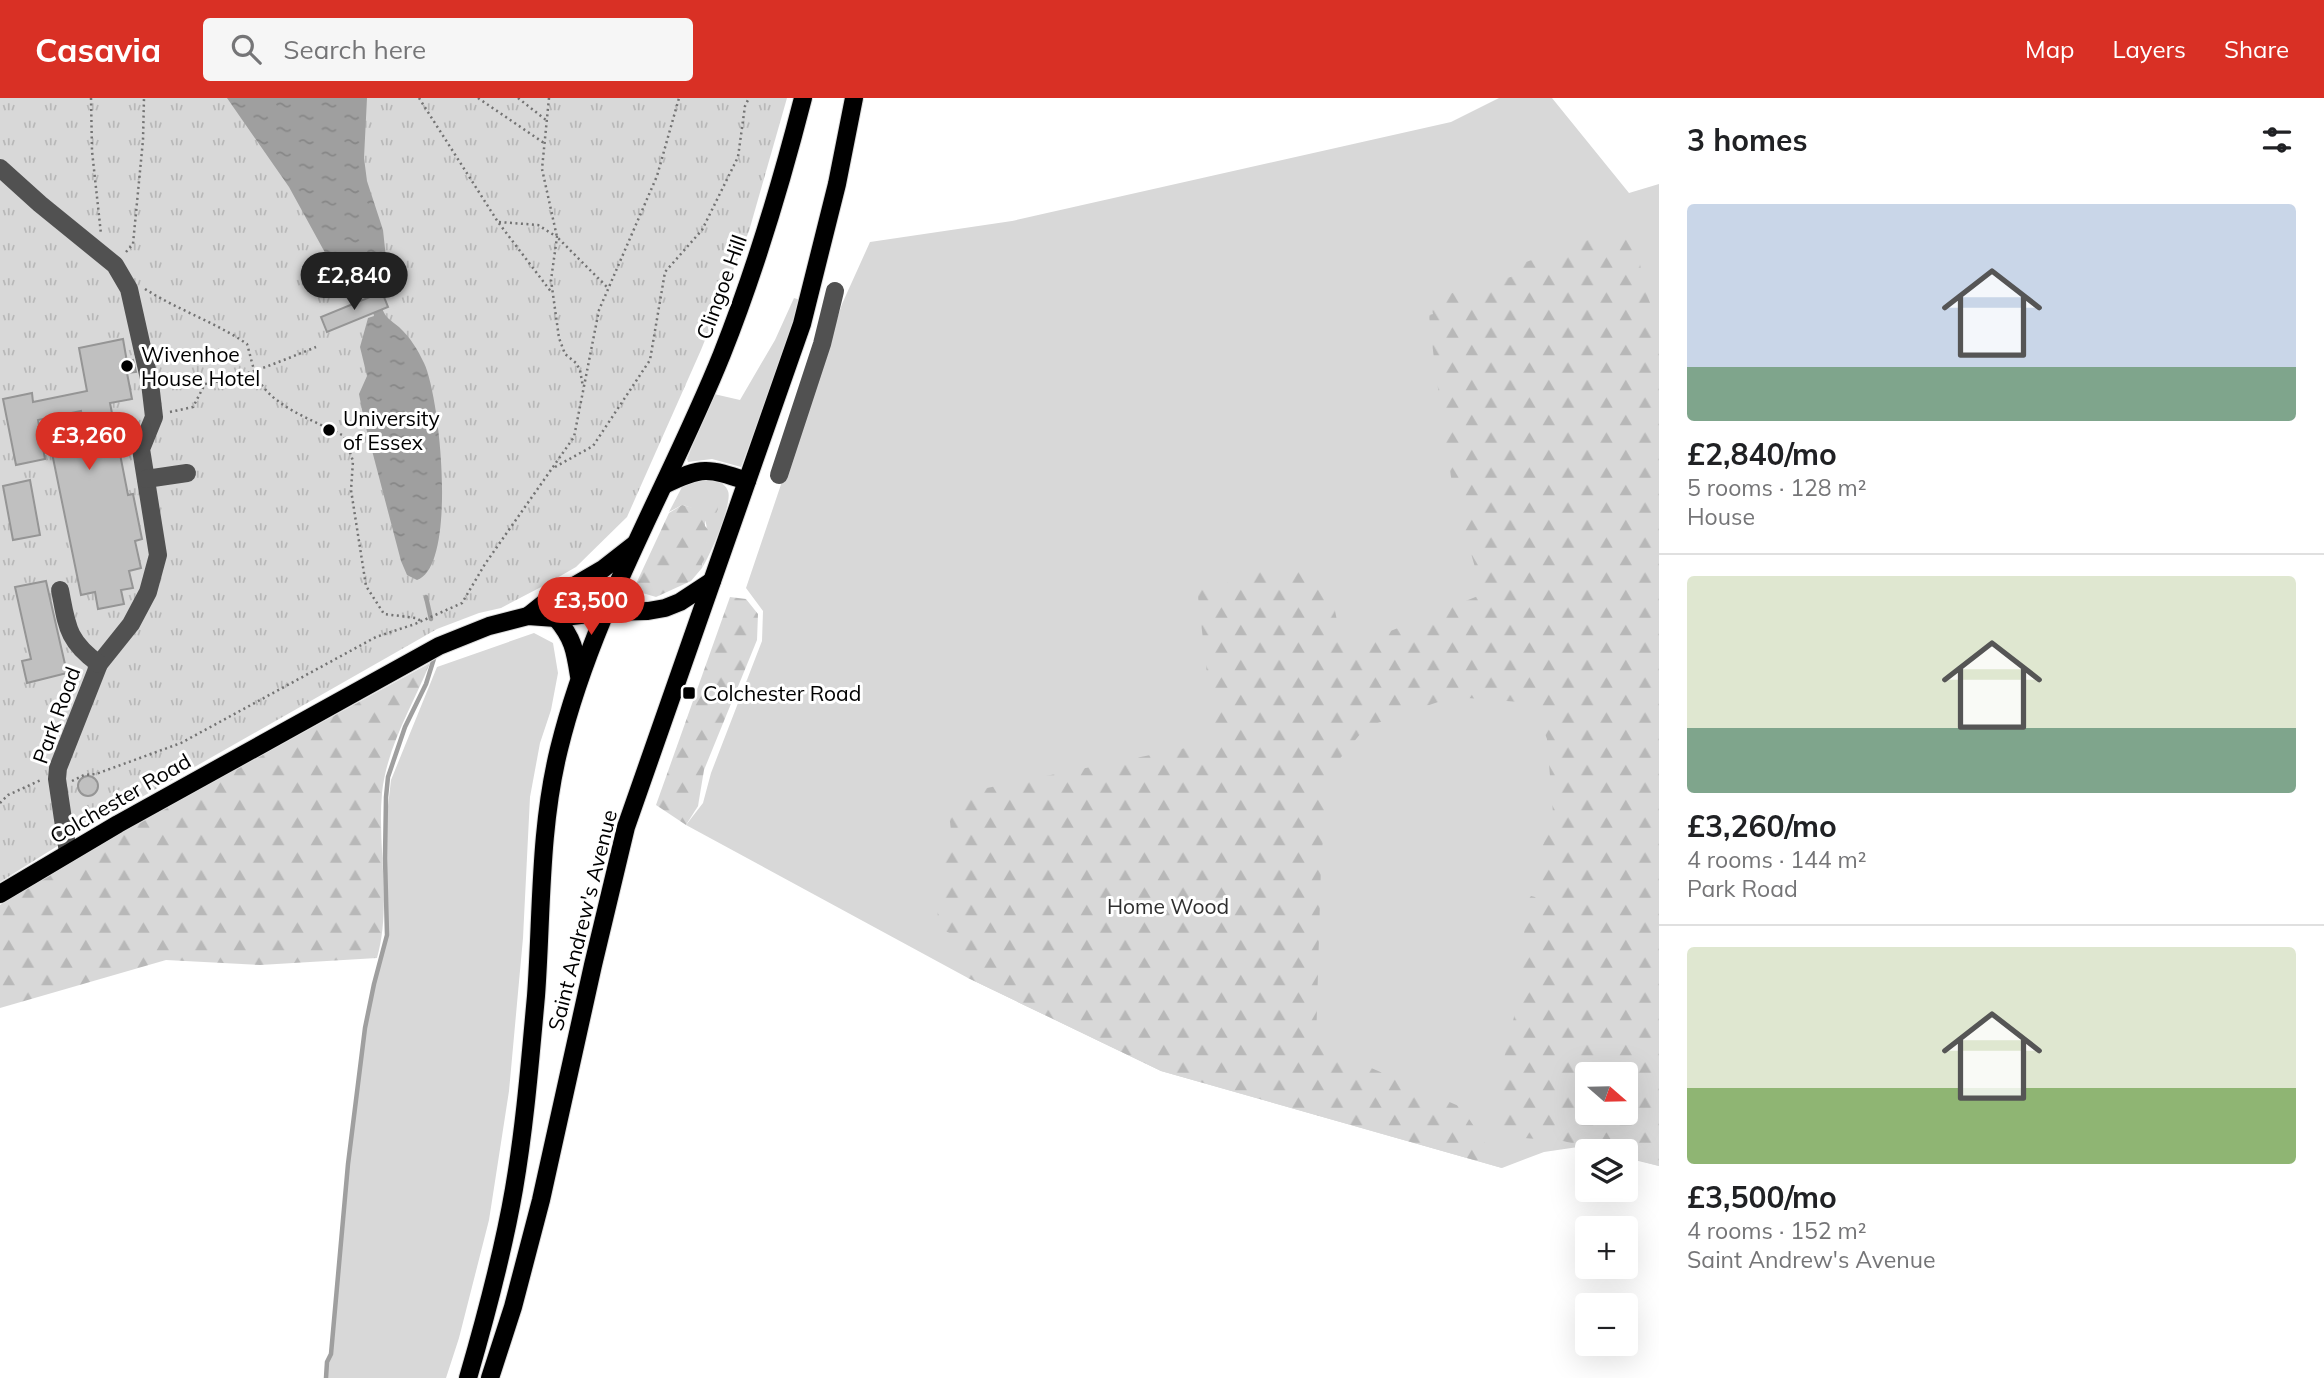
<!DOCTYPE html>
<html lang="en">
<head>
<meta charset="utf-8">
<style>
	:root { --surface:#fff; --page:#f6f6f6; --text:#202124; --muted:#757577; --line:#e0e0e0; --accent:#d93025 }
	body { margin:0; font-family:Mulish,sans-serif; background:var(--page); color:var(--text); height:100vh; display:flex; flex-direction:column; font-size:26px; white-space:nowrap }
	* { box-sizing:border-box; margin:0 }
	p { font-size:23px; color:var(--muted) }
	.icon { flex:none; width:38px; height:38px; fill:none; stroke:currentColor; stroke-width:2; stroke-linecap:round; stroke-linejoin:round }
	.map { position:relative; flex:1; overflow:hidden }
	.side { display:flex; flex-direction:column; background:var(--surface); width:665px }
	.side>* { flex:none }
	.needle { width:46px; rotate:110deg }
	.fabs { position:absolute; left:1575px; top:964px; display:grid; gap:14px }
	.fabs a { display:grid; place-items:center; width:63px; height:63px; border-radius:7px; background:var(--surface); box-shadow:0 7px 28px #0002; font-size:35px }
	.price { position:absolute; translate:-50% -60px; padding:0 16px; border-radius:24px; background:var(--accent); color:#fff; font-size:23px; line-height:46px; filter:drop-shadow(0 2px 4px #0008) }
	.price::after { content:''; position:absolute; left:50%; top:42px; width:21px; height:16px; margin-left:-10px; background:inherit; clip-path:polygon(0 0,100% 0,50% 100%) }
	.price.current { background:#222; color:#fff }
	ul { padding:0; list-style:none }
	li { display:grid; align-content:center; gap:14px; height:371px; padding:0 28px }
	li+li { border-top:2px solid var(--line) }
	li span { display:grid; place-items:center; height:217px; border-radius:7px; color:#555 }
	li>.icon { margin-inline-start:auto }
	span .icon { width:126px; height:126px; fill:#fffc; stroke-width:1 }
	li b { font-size:30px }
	h2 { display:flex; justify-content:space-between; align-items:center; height:84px; padding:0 28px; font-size:30px }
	header { display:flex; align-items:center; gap:42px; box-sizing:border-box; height:98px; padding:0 35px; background:var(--accent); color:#fff }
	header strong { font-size:33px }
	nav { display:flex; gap:38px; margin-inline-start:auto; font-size:24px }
	.search { width:490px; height:63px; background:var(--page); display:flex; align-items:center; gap:18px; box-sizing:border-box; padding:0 24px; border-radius:7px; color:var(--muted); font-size:26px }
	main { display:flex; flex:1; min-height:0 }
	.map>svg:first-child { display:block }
	.grass { fill:#d8d8d8; fill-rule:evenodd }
	.forest { fill:url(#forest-firs); fill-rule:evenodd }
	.park { fill:url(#park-tufts) }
	.water { fill:url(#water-ripples) }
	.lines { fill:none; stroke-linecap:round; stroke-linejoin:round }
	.stream { stroke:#9f9f9f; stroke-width:4.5 }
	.building { fill:#c0c0c0; stroke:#959595; stroke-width:2 }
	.major-casing { stroke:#dbdbdb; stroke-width:20 }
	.path { stroke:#737373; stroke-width:2.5; stroke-dasharray:2 3.5; stroke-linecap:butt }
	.minor { stroke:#515151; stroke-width:18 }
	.major { stroke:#000; stroke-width:18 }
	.poi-dot { fill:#000; stroke:#fff; stroke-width:2.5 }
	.labels { text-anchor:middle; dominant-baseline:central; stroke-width:6; stroke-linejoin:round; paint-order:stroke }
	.street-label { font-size:21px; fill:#000; stroke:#fff }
	.poi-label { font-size:21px; fill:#000; stroke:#fff; text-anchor:start }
	.park-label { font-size:21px; fill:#2f2f2f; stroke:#fff }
</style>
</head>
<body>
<header>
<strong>Casavia</strong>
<div class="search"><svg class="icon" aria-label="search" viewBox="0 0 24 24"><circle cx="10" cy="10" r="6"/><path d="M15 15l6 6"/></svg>Search here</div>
<nav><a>Map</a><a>Layers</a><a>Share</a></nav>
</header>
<main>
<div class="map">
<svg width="1659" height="1280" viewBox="0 0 1659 1280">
	<defs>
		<pattern id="forest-firs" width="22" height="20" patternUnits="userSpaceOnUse" patternTransform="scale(1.75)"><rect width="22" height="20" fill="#d8d8d8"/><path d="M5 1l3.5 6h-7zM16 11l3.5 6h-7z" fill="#b8b8b8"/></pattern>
		<pattern id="park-tufts" width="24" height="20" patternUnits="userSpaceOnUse" patternTransform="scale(1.75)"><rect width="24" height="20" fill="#d8d8d8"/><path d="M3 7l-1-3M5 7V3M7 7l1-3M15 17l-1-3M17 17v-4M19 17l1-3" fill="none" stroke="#b8b8b8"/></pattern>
		<pattern id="water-ripples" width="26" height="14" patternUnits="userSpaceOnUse" patternTransform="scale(1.75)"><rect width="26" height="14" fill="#9f9f9f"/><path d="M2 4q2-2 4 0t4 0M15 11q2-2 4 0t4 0" fill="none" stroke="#878787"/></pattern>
	</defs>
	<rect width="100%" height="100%" fill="#fff"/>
	<g class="grass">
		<path d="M1499,0H1552L1629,95L1659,86V1068L1626,1060V1054L1597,1053L1578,1049L1544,1054L1502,1070L1161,973L968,880L686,727L703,705L711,675L762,543L763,513L746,490L842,206L870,144L1012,123L1451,24ZM1587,976H1626V1015H1587Z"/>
		<path d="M794,200L800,202L787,247L741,369L712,361L688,364L687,361L714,296L740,302L775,242Z"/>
		<path d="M705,380C714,381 724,383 728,393C733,405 710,458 702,470C704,445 720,415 682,407L669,414L682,389Z"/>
		<path d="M534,535L553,545L558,575L551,612L540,645L530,699L523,840L509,993L489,1122L459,1240L446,1280H326L327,1264L331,1256L348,1066L365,930L373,886L387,837V717L391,682L437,569Z"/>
	</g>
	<g class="forest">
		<path d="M1599,138L1636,139L1643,186L1659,229V1068L1626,1059V1054L1605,1053L1563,1043L1497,1038L1499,1008L1494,1001L1514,919L1528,802L1531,798L1547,802L1550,791L1532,782L1553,715L1547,641L1533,605L1455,599L1435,605L1366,629L1328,675L1321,767L1316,946L1461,1009L1502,1070L1161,973L968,880L964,842L937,829L942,738L953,750L947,698L1215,644L1197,490L1256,480L1249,472L1326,469L1343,552L1483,496L1467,442L1451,379L1435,270L1429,217L1433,216L1430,201L1518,177L1515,168ZM1587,976H1626V1015H1587Z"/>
		<path d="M707,398L716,402L718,411L714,420L705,423V428L710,433L706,447L708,454L702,466V470L691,483L656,499L639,494L635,488L669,415L682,407L694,410L698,402Z"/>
		<path d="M730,499L746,501L758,516L757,542L704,672L698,708L686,727L656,707Z"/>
		<path d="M430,565C413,607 387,648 382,695C377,749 392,807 377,860L260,867L166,862L0,910V807L71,762Z"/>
	</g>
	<path class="park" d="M0,0H787L749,133L701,252L627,419L576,469L543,488L501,510L479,515L437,531L75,737L0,784Z"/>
	<g class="water">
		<path d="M227,0H367L364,60L367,83L383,132L386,160L378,187L355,196L340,182L289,89Z"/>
		<path d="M382,210C386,221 391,222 399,229C410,239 418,252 424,265C440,298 458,468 417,482L407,477L401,463L364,322L359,296L367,278L360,249L368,220L374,218L373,214Z"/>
	</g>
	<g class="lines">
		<g class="stream">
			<path d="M426,499L431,521"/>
			<path d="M326,1280L327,1264L331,1256L348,1066L365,930L374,886L387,837L385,760L386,699L388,679L405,629L426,586L436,554"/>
		</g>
	</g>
	<g class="building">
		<path d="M382,194L388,209L327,234L321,219Z"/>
		<path d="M123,241L127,264L133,262L136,274L127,275L132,301L110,305L128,397L133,396L142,441L135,443L141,470L129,473L133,490L121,492L124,506L98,511L95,494L81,497L52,355L88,347L81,313L38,322L45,361L16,367L3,301L32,295L33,304L87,293L79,250Z"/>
		<path d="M30,382L40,437L13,442L3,388Z"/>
		<path d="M46,483L67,575L27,585L22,563L31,561L15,489Z"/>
		<circle cx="88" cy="688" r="10"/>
	</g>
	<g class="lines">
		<g class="major-casing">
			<g id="major">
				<path d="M664,387C702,368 708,370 747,383"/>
				<path d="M528,518L543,506L603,471L635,446"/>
				<path d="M556,520C573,540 575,552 579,578"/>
				<path d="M0,796L118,726L439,548L489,528L528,518L556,520L605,514L648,513L665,510L680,504L712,483"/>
				<path d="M468,1280C486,1218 503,1155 514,1091C525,1027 530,963 536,898C542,816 539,732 559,651C593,512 669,388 722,256C755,173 781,86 803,0"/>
				<path d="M490,1280L513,1209L541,1102L593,867L626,729L802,226L837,86L854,0"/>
			</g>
		</g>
		<g class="path">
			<path d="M91,0L92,53L101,136"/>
			<path d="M419,0L498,124L552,195"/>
			<path d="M478,0L544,45"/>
			<path d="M518,0L546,22"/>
			<path d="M549,0L542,71L557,139L608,190"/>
			<path d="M499,124L538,127L557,139L551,182L559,240L565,256L576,265L580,272L583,289"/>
			<path d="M126,154L133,146L143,42L144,0"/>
			<path d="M145,191C178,212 215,224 247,246C250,256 252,267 256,277C270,309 316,323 344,338L353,363L351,392L366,488L384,516L416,520L421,523"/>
			<path d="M170,314L193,309L205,286C244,279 279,264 316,249"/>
			<path d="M555,369L593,348L650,262L665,174L702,132L738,59L745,8L749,0"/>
			<path d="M72,683L84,677L96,676L181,645L376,539L415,526L462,505L485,466L574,339L599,212L657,78L679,0"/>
			<path d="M0,705L8,697L41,682"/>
		</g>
		<g class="minor">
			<path d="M0,70L40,106L115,167L129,191L150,285L154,319L141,351L158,457L148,494L131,526L99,566L58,670L57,681L68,755"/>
			<path d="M779,377L822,246L835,193"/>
			<path d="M146,381L187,375"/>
			<path d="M60,492C67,528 67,543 99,566"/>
		</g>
		<use href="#major" class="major"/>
	</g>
	<g class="poi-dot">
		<circle cx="127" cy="268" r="7"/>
		<circle cx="329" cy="332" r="7"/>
		<rect x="682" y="588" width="14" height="14" rx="3.5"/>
	</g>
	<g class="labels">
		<g class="street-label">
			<text transform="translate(721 189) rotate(-70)">Clingoe Hill</text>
			<text transform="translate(56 617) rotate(-70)">Park Road</text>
			<text transform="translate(120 700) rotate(-30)">Colchester Road</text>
			<text transform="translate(582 822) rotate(-76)">Saint Andrew's Avenue</text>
		</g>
		<g class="poi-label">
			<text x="141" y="256">Wivenhoe<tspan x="141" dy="24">House Hotel</tspan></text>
			<text x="343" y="320">University<tspan x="343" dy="24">of Essex</tspan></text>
			<text x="703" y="595">Colchester Road</text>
		</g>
		<g class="park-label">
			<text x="1168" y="808">Home Wood</text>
		</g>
	</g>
</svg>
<div class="fabs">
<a><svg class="needle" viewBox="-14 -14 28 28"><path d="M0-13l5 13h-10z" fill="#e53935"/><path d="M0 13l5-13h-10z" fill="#757577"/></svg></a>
<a><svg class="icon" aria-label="layers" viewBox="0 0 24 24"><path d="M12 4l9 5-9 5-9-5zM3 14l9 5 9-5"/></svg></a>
<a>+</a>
<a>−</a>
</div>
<b class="price current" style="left:354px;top:214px">£2,840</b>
<b class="price" style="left:89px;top:374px">£3,260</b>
<b class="price" style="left:591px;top:539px">£3,500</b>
</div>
<section class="side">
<h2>3 homes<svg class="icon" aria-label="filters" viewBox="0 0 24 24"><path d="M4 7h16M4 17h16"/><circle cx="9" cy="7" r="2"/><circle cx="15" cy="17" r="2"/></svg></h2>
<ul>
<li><span style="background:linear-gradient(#c9d6e8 75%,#7fa58c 0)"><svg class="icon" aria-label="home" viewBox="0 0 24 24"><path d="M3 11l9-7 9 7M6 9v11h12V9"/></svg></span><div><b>£2,840/mo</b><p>5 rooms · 128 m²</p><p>House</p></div></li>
<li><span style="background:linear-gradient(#dfe7d0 70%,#7fa58c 0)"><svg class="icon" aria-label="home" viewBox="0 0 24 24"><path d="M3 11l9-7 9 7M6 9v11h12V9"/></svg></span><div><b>£3,260/mo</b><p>4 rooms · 144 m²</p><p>Park Road</p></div></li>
<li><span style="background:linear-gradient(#dfe7d0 65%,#8fb573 0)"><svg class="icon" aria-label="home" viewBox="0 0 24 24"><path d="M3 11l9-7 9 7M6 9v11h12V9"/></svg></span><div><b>£3,500/mo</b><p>4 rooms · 152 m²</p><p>Saint Andrew's Avenue</p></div></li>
</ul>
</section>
</main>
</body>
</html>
